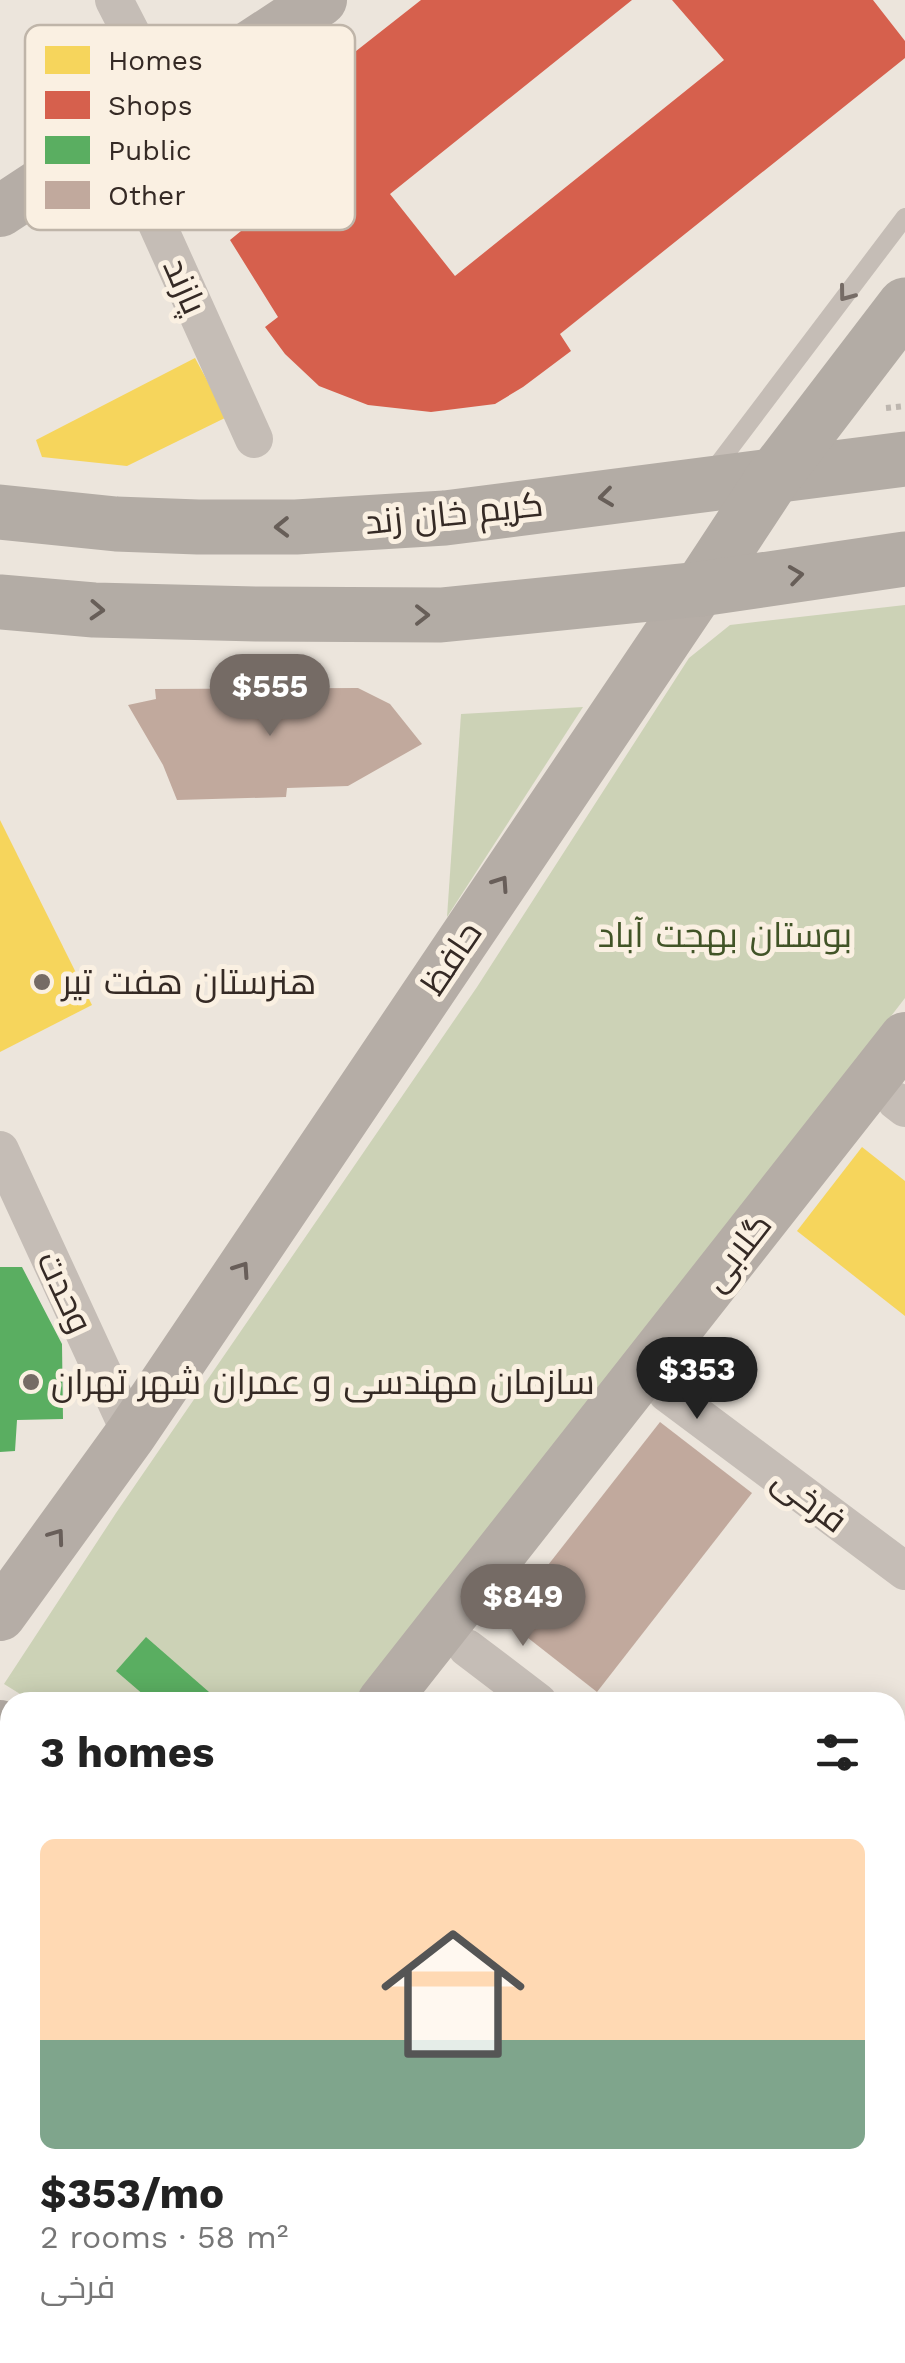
<!DOCTYPE html>
<html lang="en">
<head>
<meta charset="utf-8">
<style>
	:root { --surface:#fff; --page:#f2f2f2; --text:#222; --muted:#767676; --accent:#756b65 }
	body { margin:0; font-family:"Work Sans",Cairo,sans-serif; background:var(--page); color:var(--text); height:100vh; display:flex; flex-direction:column; font-size:38px; white-space:nowrap }
	* { box-sizing:border-box; margin:0 }
	p { font-size:32px; color:var(--muted) }
	.icon { flex:none; width:55px; height:55px; fill:none; stroke:currentColor; stroke-width:2; stroke-linecap:round; stroke-linejoin:round }
	.map { position:relative; flex:1; overflow:hidden }
	.side { position:absolute; left:0px; top:1692px; width:905px; height:672px; display:flex; flex-direction:column; background:var(--surface); border-radius:30px 30px 0 0; box-shadow:0 5px 25px #0003 }
	.side>* { flex:none }
	.price { position:absolute; translate:-50% -85px; padding:0 22px; border-radius:35px; background:var(--accent); color:#fff; font-size:32px; line-height:65px; filter:drop-shadow(0 2px 5px #0008) }
	.price::after { content:''; position:absolute; left:50%; top:60px; width:30px; height:22px; margin-left:-15px; background:inherit; clip-path:polygon(0 0,100% 0,50% 100%) }
	.price.active { background:#222; color:#fff }
	ul { padding:0; list-style:none }
	li { display:grid; align-content:center; gap:20px; height:530px; padding:0 40px }
	li span { display:grid; place-items:center; height:310px; border-radius:15px; color:#555 }
	li>.icon { margin-inline-start:auto }
	span .icon { width:180px; height:180px; fill:#fffc; stroke-width:1 }
	li b { font-size:42px }
	h2 { display:flex; justify-content:space-between; align-items:center; height:120px; padding:0 40px; font-size:42px }
	.map>svg:first-child { display:block }
	.green { fill:#ccd2b6 }
	.homes { fill:#f6d55c }
	.shops { fill:#d6604d }
	.public { fill:#5aae61 }
	.building { fill:#c1a99d }
	.lines { fill:none; stroke-linecap:round; stroke-linejoin:round }
	.path { stroke:#bdb6af; stroke-width:6; stroke-dasharray:5 5; stroke-linecap:butt }
	.lane { stroke:#c5bdb6; stroke-width:18 }
	.street { stroke:#c5bdb6; stroke-width:38 }
	.secondary { stroke:#b5ada6; stroke-width:52 }
	.primary { stroke:#b3aca5; stroke-width:55 }
	.oneway { stroke:#766c66 }
	.oneway2 { stroke:#675e58 }
	.oneway3 { stroke:#685e59 }
	.poi-dot { fill:#756b65; stroke:#faf0e2; stroke-width:4 }
	.labels { text-anchor:middle; dominant-baseline:central; stroke-width:10; stroke-linejoin:round; paint-order:stroke }
	.street-label { font-size:35px; fill:#352a25; stroke:#faf0e2 }
	.park-label { font-size:35px; fill:#415427; stroke:#faf0e2 }
	.poi-label { font-size:35px; fill:#352a25; stroke:#faf0e2; text-anchor:start }
	.key { fill:#faf0e2; stroke:#bfb5a9; stroke-width:2.5 }
	.key-label { font-size:28px; fill:#352a25 }
</style>
</head>
<body>
<div class="map">
<svg width="905" height="2363" viewBox="0 0 905 2363">
	<rect width="100%" height="100%" fill="#ece5dc"/>
	<g class="green">
		<path d="M905,605V998L420,1628L359,1702H33L4,1684L116,1513L477,987L689,658L730,625Z"/>
		<path d="M583,707L447,917L461,714Z"/>
	</g>
	<g class="homes">
		<path d="M195,358L227,417L127,466L42,457L36,440Z"/>
		<path d="M0,820L92,1005L0,1052Z"/>
		<path d="M862,1147L905,1181V1316L797,1231Z"/>
		<path d="M0,1959L10,1967V2052L8,2055L0,2050Z"/>
		<path d="M0,2124L10,2131V2247L6,2244L0,2253Z"/>
		<path d="M20,2355H169L180,2363H21L17,2360Z"/>
		<path d="M238,2355H396L408,2363H249Z"/>
	</g>
	<path class="shops" d="M421,0H632L390,194L455,276L724,60L672,0H873L905,41V58L560,334L571,351L523,387L495,404L431,412L368,405L319,386L285,354L265,327L278,317L230,240L258,217L216,161Z"/>
	<g class="public">
		<path d="M0,1267H22L62,1344L63,1419L17,1420L15,1451L0,1452Z"/>
		<path d="M146,1637L209,1692L200,1702H152L116,1671Z"/>
	</g>
	<g class="building">
		<path d="M358,688L390,704L422,744L348,786L287,788L286,797L177,800L163,765L128,705L156,699L155,689Z"/>
		<path d="M660,1422L752,1493L597,1692L505,1620Z"/>
	</g>
	<g class="lines">
		<path class="path" d="M886,408L905,406"/>
		<path class="lane" d="M712,472L905,217"/>
		<g class="street">
			<path d="M114,0L166,101"/>
			<path d="M116,133L254,439"/>
			<path d="M896,1101L905,1108"/>
			<path d="M0,1150L131,1434"/>
			<path d="M667,1393L905,1571"/>
			<path d="M467,1648L538,1702"/>
			<path d="M895,1975L905,1982"/>
			<path d="M412,2355L419,2363"/>
			<path d="M858,2355L869,2363"/>
		</g>
		<g class="secondary">
			<path d="M0,211L321,0"/>
			<path d="M0,1615L131,1434L700,589"/>
			<path d="M383,1702L905,1038"/>
			<path d="M0,1726L10,1732"/>
			<path d="M0,1767L10,1773"/>
		</g>
		<g class="primary">
			<path d="M0,512L116,524L198,527H296L445,518L905,459"/>
			<path d="M700,589L775,475L905,305"/>
			<path d="M0,602L94,610L258,614L441,615L700,589L905,559"/>
		</g>
	</g>
	<defs><path id="oneway-chevron" d="M-2-3.5L2.5 0L-2 3.5" fill="none" stroke-width="1.6" stroke-linecap="round" stroke-linejoin="round" transform="scale(2.5)"/></defs>
	<use class="oneway" href="#oneway-chevron" transform="translate(846 294) rotate(127)"/>
	<g class="oneway2">
		<use href="#oneway-chevron" transform="translate(606 497) rotate(173)"/>
		<use href="#oneway-chevron" transform="translate(282 527) rotate(179)"/>
		<use href="#oneway-chevron" transform="translate(796 575) rotate(-8)"/>
		<use href="#oneway-chevron" transform="translate(97 610) rotate(3)"/>
		<use href="#oneway-chevron" transform="translate(422 615)"/>
	</g>
	<g class="oneway3">
		<use href="#oneway-chevron" transform="translate(501 883) rotate(-56)"/>
		<use href="#oneway-chevron" transform="translate(242 1269) rotate(-56)"/>
		<use href="#oneway-chevron" transform="translate(57 1536) rotate(-54)"/>
	</g>
	<g class="poi-dot">
		<circle cx="42" cy="982" r="10"/>
		<circle cx="31" cy="1382" r="10"/>
	</g>
	<g class="labels">
		<g class="street-label">
			<text transform="translate(185 286) rotate(66)">پازند</text>
			<text transform="translate(454 513) rotate(-6)">کریم خان زند</text>
			<text transform="translate(451 958) rotate(-56)">حافظ</text>
			<text transform="translate(737 1252) rotate(-52)">گلابی</text>
			<text transform="translate(65 1292) rotate(65)">وحدت</text>
			<text transform="translate(810 1500) rotate(37)">فرخی</text>
		</g>
		<g class="park-label">
			<text x="725" y="935">بوستان بهجت آباد</text>
		</g>
		<g class="poi-label">
			<text x="62" y="982">هنرستان هفت تیر</text>
			<text x="51" y="1382">سازمان مهندسی و عمران شهر تهران</text>
		</g>
	</g>
	<rect x="25" y="25" width="330" height="205" rx="15" class="key"/>
	<rect x="45" y="46" width="45" height="28" fill="#f6d55c"/>
	<rect x="45" y="91" width="45" height="28" fill="#d6604d"/>
	<rect x="45" y="136" width="45" height="28" fill="#5aae61"/>
	<rect x="45" y="181" width="45" height="28" fill="#c1a99d"/>
	<g class="key-label">
		<text x="108" y="70">Homes</text>
		<text x="108" y="115">Shops</text>
		<text x="108" y="160">Public</text>
		<text x="108" y="205">Other</text>
	</g>
</svg>
<b class="price" style="left:270px;top:739px">$555</b>
<b class="price active" style="left:697px;top:1422px">$353</b>
<b class="price" style="left:523px;top:1649px">$849</b>
<section class="side">
<h2>3 homes<svg class="icon" aria-label="filters" viewBox="0 0 24 24"><path d="M4 7h16M4 17h16"/><circle cx="9" cy="7" r="2"/><circle cx="15" cy="17" r="2"/></svg></h2>
<ul>
<li><span style="background:linear-gradient(#ffd9b3 65%,#7fa58c 0)"><svg class="icon" aria-label="home" viewBox="0 0 24 24"><path d="M3 11l9-7 9 7M6 9v11h12V9"/></svg></span><div><b>$353/mo</b><p>2 rooms · 58 m²</p><p>فرخی</p></div></li>
</ul>
</section>
</div>
</body>
</html>
